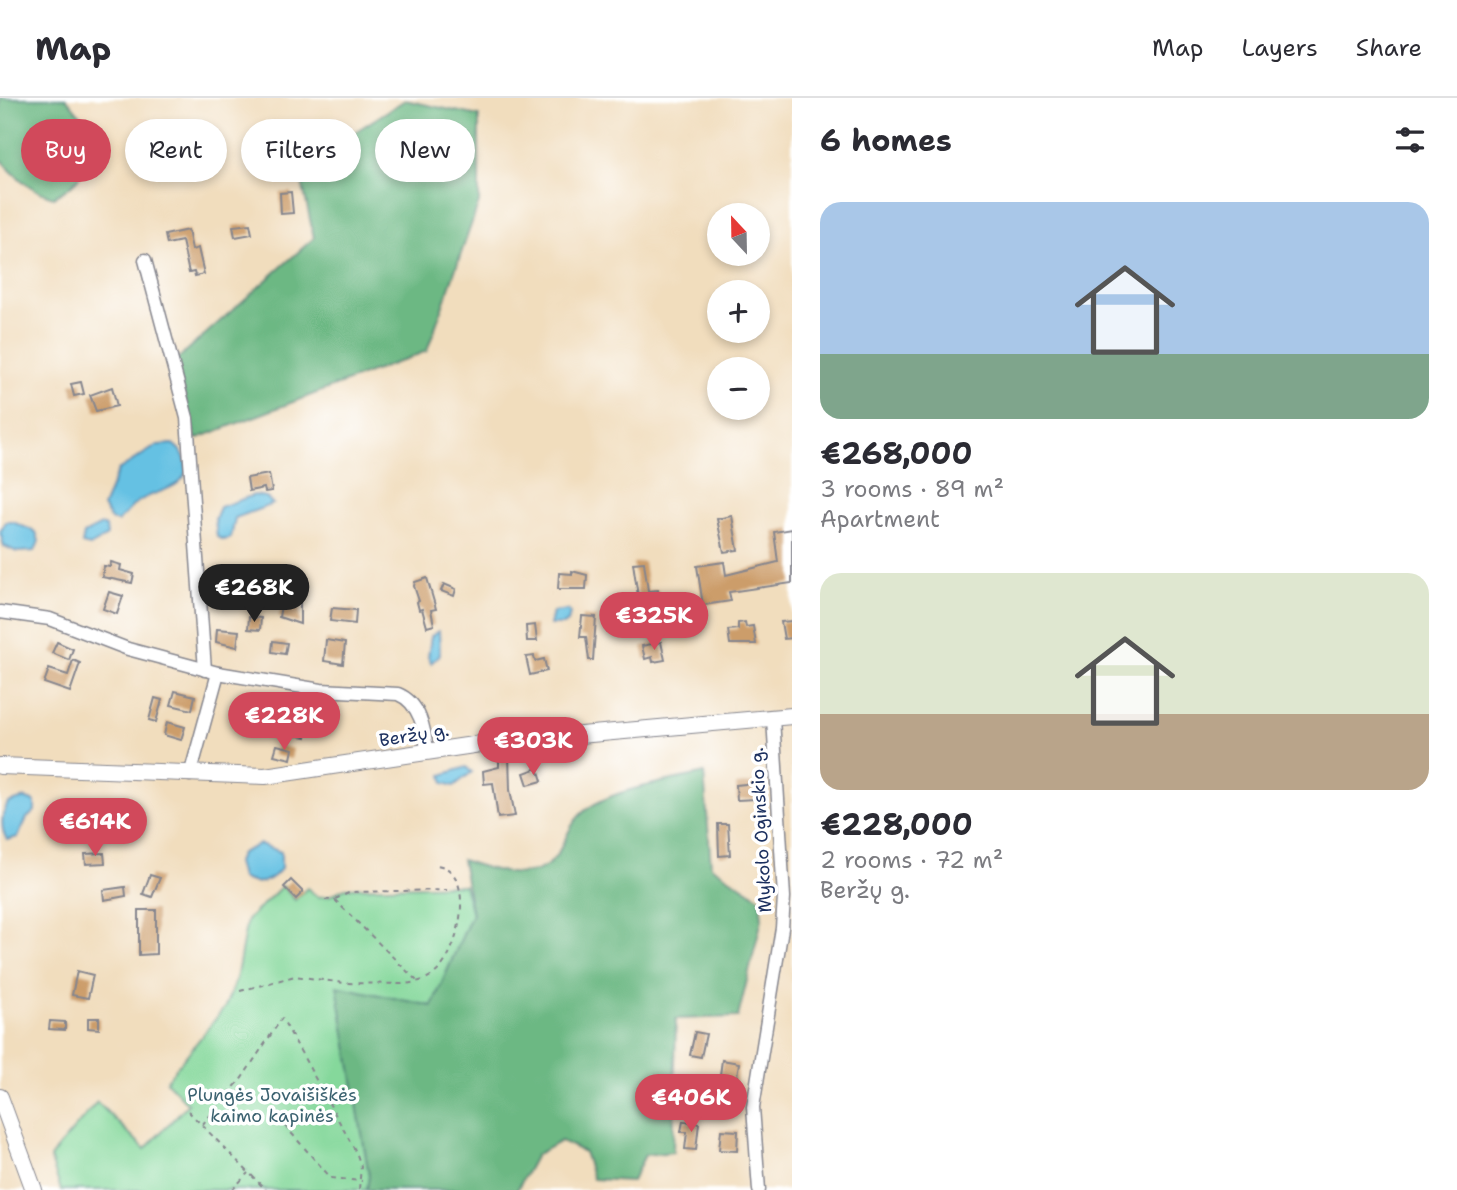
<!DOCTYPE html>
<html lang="en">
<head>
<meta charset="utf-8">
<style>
	:root { --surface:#fff; --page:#f2f2f3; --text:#2b2b33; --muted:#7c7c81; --line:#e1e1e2; --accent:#d1495b }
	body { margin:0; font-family:"Shantell Sans",sans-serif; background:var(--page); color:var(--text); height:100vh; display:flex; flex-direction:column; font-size:26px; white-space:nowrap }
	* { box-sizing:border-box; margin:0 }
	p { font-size:23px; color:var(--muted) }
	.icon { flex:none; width:38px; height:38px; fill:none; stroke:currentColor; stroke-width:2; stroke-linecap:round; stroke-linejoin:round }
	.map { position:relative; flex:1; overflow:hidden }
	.details { display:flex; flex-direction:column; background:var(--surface); width:665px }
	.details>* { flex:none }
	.banner { position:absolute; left:21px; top:21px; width:665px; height:63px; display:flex; gap:14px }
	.needle { width:46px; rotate:338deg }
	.controls { position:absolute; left:707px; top:105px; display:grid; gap:14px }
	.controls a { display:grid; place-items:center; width:63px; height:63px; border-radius:50%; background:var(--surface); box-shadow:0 4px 10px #0003; font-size:35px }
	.price { position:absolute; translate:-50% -60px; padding:0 16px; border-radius:24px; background:var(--accent); color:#fff; font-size:23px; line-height:46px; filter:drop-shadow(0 2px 4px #0008) }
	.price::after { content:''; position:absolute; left:50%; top:42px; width:21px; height:16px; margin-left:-10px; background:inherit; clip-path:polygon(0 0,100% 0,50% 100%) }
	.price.active { background:#222; color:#fff }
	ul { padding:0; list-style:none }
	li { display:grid; align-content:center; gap:14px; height:371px; padding:0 28px }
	li span { display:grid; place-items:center; height:217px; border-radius:21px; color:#555 }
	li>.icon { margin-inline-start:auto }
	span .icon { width:126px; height:126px; fill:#fffc; stroke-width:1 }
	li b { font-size:30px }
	h2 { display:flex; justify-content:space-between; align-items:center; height:84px; padding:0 28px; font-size:30px }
	.pill { padding:0 24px; border-radius:32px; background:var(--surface); box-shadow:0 4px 10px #0003; font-size:24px; line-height:63px }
	.pill.active { background:var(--accent); color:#fff }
	header { display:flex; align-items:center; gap:42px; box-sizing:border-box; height:98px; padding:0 35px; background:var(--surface); border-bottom:2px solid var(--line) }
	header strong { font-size:33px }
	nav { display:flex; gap:38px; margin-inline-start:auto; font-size:24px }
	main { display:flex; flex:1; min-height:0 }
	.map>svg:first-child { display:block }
	.green { fill:#85d89b; stroke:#50847c; stroke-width:2 }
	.forest { fill:#6cb883; stroke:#447470; stroke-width:2 }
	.water { fill:#65c1e3; stroke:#4078a0; stroke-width:2 }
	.building { fill:#cc9d6a }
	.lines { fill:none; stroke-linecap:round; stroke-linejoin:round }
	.minor-casing { stroke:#86868e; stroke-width:15 }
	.major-casing { stroke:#86868e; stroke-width:18 }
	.path { stroke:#86868e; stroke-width:2; stroke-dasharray:5 5; stroke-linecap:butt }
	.minor { stroke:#fff; stroke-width:12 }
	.major { stroke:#fff; stroke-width:16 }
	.labels { text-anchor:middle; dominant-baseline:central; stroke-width:7; stroke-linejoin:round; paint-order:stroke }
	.street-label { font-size:18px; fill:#1b2f5e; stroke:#fff }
	.park-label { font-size:18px; fill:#3b6270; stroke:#fff }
</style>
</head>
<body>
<header>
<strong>Map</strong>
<nav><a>Map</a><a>Layers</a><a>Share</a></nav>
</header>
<main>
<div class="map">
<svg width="792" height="1092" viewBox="0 0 792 1092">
	<rect width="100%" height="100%" fill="#fff"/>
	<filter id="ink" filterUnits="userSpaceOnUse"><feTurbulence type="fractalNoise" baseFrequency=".0143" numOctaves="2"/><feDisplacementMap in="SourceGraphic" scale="14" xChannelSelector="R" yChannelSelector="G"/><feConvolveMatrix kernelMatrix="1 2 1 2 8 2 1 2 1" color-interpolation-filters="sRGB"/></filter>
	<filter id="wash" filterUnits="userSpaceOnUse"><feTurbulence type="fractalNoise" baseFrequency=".00686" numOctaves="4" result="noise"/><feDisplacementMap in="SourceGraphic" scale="28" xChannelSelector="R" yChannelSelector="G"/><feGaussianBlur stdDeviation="1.57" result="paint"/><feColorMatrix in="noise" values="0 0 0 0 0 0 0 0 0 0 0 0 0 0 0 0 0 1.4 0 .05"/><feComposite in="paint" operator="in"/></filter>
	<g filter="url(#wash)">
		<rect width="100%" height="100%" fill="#f1ddbd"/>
		<path class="green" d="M464,787L472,816L432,908L338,889L369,1077L367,1092H61L50,1059L97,1004L145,1051L188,1006L166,983L225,909L236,882L247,822L282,788L295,802L307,790L318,799L329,798L345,790Z"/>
		<g class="forest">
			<path d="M0,0H66L98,39C101,61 72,91 53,99C30,92 15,78 0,61Z"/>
			<path d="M405,2L479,18V104L427,253L196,341L175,263L314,140L301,79L325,53Z"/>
			<path d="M704,675L711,768L760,800L762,821L738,919L676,921L673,1054L645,1057L632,1083L593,1081L584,1054L561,1043L536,1057L517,1092H367L369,1077L337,888L432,908L472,816L462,762C487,770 526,786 550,765C569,747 564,723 595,706C627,688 669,684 704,675Z"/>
		</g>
		<g class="water">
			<path d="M173,346C180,352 184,355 186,364C191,392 153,392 138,404C130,409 125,418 117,424L111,422L103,409L118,372L158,347Z"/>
			<path d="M254,397L266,399L273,406L235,420L231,440L224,442L217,439L215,421L220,409Z"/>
			<path d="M6,424H13L36,434L39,443L35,453L17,454L4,448L0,434Z"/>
			<path d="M101,427L106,429L107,438L90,448L82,446L84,436Z"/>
			<path d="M568,512L570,515L568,524L563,527H550L553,514Z"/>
			<path d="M439,533L440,557L431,565L428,559L431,538Z"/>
			<path d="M466,669L472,674L454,688L444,685L442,677Z"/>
			<path d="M24,700L35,704V713L27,720L18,739L7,742C0,730 1,718 8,705Z"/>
			<path d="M260,746L281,754V771C270,785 256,788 241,780L237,764L241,755Z"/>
		</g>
		<g id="blocks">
			<g class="building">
				<path d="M291,94L293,115L281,116L280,95Z"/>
				<path d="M250,126L252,136L235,139L233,128Z"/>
				<path d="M188,132L192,152L198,150L204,176L195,178L194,174L189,175L182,143L167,146L165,137Z"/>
				<path d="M81,284L84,296L74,298L71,286Z"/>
				<path d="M112,289L117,308L96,313L90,297Z"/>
				<path d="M269,376L272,393L265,394L264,390L249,393L247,380Z"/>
				<path d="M732,418L738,452L724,454L717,421Z"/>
				<path d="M792,431V485L729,494L731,503L703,507L697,468L724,464L726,477L778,464L774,434Z"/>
				<path d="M111,464L121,467L120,472L134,476L132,485L102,479L104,468L110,469Z"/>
				<path d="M644,464L648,493L658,492L660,509L646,510L647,518L636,519L638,498L633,465Z"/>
				<path d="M572,473L587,477L586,491H558L559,475L572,476Z"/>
				<path d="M427,480L436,511L431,512L434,527L427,529L422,511L419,512L417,504L419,503L414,488L415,484Z"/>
				<path d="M444,486L456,491L454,498L441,493Z"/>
				<path d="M109,494L123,498L117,516L103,511Z"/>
				<path d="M282,502L300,505V526L279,519Z"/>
				<path d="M332,510L356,512L355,526L330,523Z"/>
				<path d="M582,518L596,519L593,562H589L586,539H580Z"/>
				<path d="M249,519L261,520L260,532L248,531Z"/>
				<path d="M792,523V540L784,541L781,524Z"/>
				<path d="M745,524L746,529L753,528L756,546H730L728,532L738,531V525Z"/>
				<path d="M535,527L537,543H527L526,528Z"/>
				<path d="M217,531L239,533L237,549L216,544Z"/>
				<path d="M326,542L345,545L343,566L324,563Z"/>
				<path d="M273,543L287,545L285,556L272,554Z"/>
				<path d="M57,544L73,551L69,562L52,555Z"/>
				<path d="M661,544L665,562L653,564L652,559L645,561L642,548Z"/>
				<path d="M534,558L535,563L544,561L547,573L530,577L526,559Z"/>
				<path d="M73,562L80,565L70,594L44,585L49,571L68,577Z"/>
				<path d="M175,593L195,598L192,612L171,607Z"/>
				<path d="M155,600L162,602L156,624L149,622Z"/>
				<path d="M296,618L309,620L306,639L293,637Z"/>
				<path d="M167,624L185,629L181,642L164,637Z"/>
				<path d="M277,647L293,651L291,661L274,657Z"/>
				<path d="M509,657L510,692L515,718L498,720L493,685L484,686L483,673L499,669V658Z"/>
				<path d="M538,670L542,683L528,687L524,675Z"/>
				<path d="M755,685L756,701L737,702L736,687Z"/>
				<path d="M718,726H728L730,757L719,758Z"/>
				<path d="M104,755L105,765L86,766L85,756Z"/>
				<path d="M150,777L160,780L152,799L143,796Z"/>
				<path d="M291,782L303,794L296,801L284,789Z"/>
				<path d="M125,789L126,798L104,802L103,792Z"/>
				<path d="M139,812H156V856L139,857Z"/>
				<path d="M77,873L93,877L88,900L72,897Z"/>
				<path d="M88,920H99V931L88,930Z"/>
				<path d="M50,923L65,924V932L49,931Z"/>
				<path d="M695,934L706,936L701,959L690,957Z"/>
				<path d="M722,962L739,965L736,985L723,983L724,978L720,977Z"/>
				<path d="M683,1023L699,1025L696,1052L685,1051L687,1034H681Z"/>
				<path d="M721,1032L738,1033L737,1053L719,1052Z"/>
			</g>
		</g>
	</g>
	<g filter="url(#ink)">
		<use href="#blocks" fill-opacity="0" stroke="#86868e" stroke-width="2"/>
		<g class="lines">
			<g class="minor-casing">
				<g id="minor">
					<path d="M145,162L187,320L205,572"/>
					<path d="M0,514L50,521L128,551L218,575L321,592L398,596C420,605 425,632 427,653"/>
					<path d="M190,677L218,575"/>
					<path d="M759,1092L753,1009L782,830L784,799L773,620"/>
				</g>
			</g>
			<g class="major-casing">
				<g id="major">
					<path d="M0,668L265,678L480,646L792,618"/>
					<path d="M0,999L34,1092"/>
				</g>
			</g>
			<g class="path">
				<path d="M335,801L351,794L447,792"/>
				<path d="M325,802L334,801L418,884"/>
				<path d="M240,893L295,878L344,885L402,886C414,885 424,883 434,876C460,857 478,771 436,767"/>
				<path d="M188,1013L266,1092"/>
				<path d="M278,1020L331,1080L362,1083"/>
				<path d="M202,1027L242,980L282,920L356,1054L361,1068L359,1092"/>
				<path d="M232,1092L248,1075"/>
			</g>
			<use href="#minor" class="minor"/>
			<use href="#major" class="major"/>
		</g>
	</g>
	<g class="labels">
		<g class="street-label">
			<text transform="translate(414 637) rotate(-9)">Beržų g.</text>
			<text transform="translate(761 732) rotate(-93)">Mykolo Oginskio g.</text>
		</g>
		<g class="park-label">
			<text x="272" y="997">Plungės Jovaišiškės<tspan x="272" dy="21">kaimo kapinės</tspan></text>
		</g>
	</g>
</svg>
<div class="controls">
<a><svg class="needle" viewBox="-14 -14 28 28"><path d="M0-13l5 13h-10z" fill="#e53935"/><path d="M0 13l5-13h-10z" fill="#7c7c81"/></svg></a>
<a>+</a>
<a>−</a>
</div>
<b class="price active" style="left:254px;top:526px">€268K</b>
<b class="price" style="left:654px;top:554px">€325K</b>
<b class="price" style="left:284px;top:654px">€228K</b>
<b class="price" style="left:533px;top:679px">€303K</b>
<b class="price" style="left:95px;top:760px">€614K</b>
<b class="price" style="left:691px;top:1036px">€406K</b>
<div class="banner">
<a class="pill active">Buy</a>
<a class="pill">Rent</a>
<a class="pill">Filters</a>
<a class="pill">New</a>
</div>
</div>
<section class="details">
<h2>6 homes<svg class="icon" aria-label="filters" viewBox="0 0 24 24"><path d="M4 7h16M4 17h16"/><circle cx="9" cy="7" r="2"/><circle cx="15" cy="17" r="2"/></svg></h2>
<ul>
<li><span style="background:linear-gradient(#a9c7e8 70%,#7fa58c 0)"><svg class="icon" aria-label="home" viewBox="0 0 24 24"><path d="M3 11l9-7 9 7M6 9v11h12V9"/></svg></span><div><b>€268,000</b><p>3 rooms · 89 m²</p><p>Apartment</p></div></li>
<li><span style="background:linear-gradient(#dfe7d0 65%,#b9a48a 0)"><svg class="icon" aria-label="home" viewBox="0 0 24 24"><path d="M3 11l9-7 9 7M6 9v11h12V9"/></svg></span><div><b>€228,000</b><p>2 rooms · 72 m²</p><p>Beržų g.</p></div></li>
</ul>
</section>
</main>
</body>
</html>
